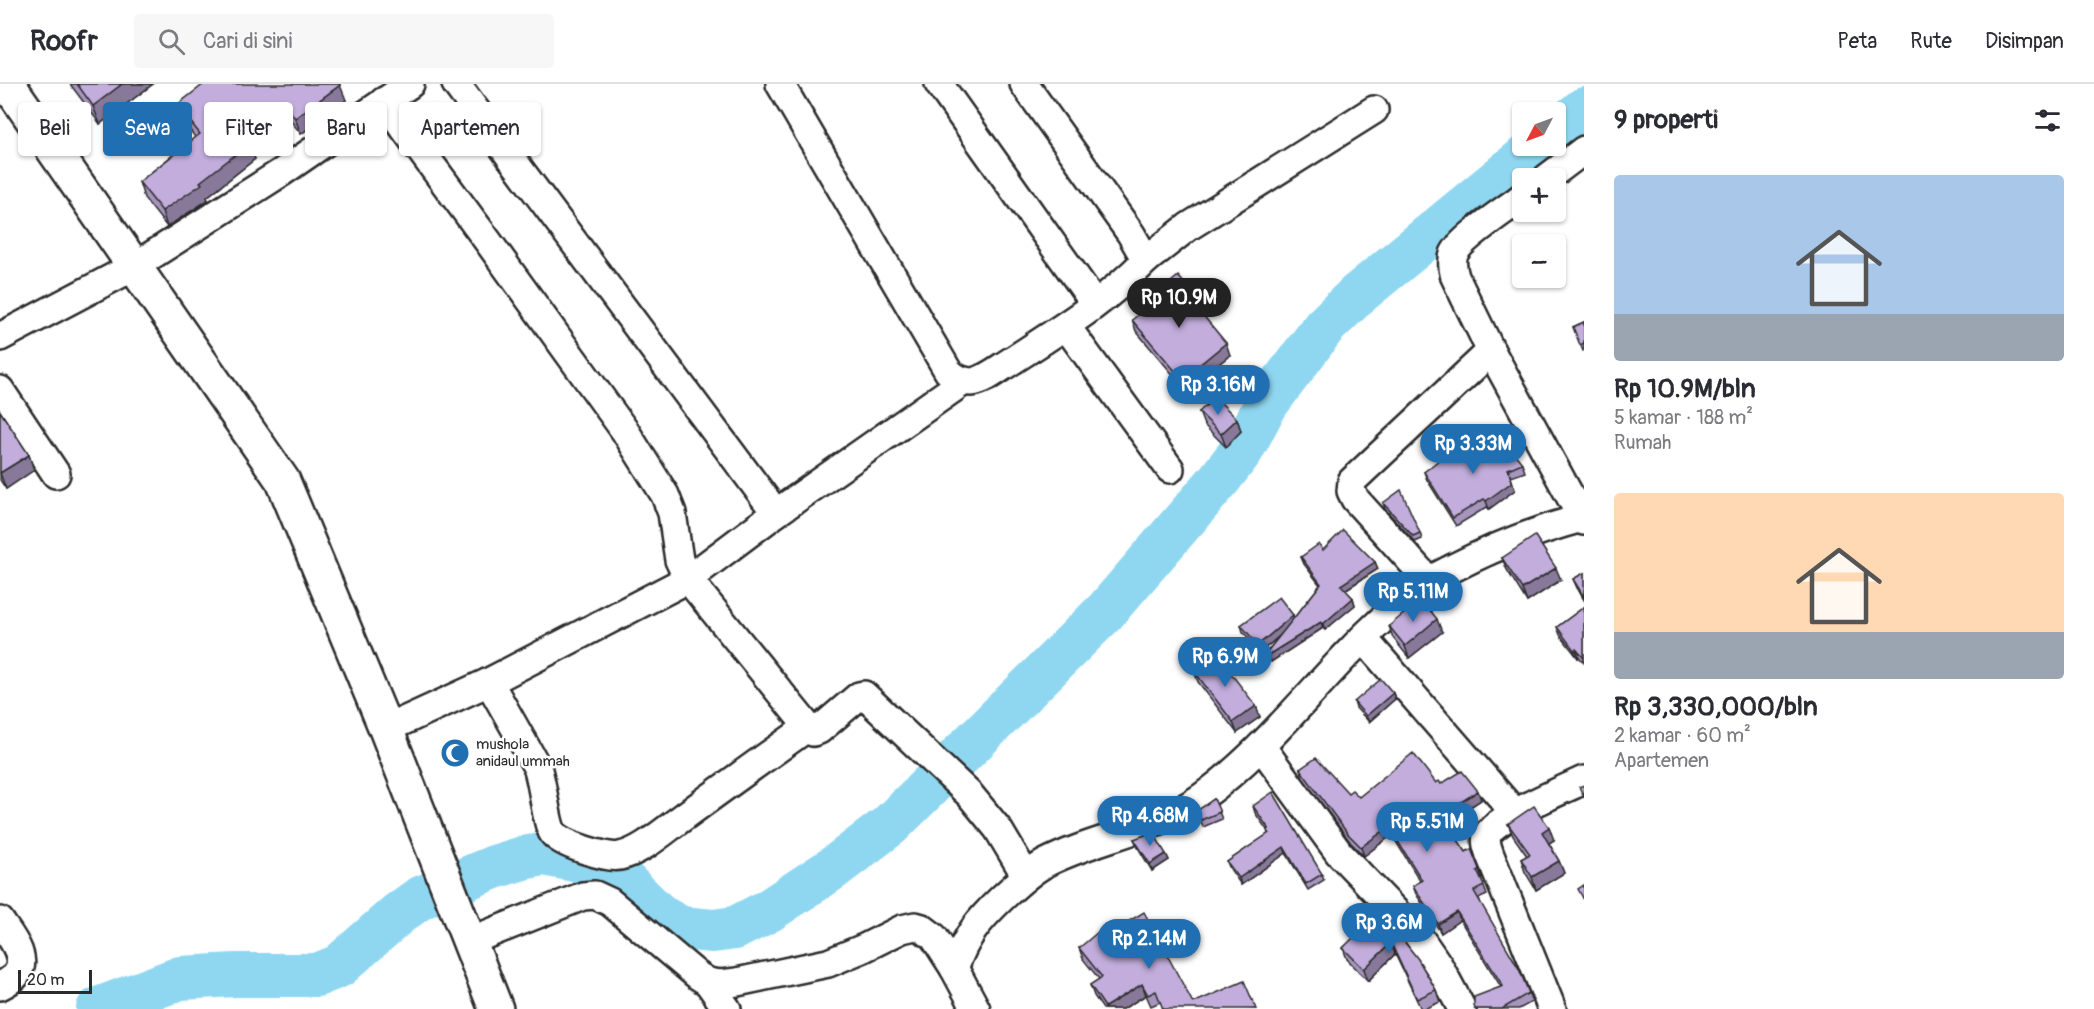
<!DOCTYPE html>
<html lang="id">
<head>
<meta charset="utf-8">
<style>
	:root { --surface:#fff; --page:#f7f7f7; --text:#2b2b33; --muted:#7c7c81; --line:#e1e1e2; --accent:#1f6fb2 }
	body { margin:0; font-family:Pangolin,sans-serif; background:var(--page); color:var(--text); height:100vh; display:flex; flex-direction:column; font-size:22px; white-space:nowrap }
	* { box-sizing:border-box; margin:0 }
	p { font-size:20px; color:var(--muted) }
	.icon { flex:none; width:33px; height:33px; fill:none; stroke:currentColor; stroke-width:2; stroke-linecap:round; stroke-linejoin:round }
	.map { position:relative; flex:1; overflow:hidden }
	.panel { display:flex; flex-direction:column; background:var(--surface); width:510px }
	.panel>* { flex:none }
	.hud { position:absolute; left:18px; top:18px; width:570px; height:54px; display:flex; gap:12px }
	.needle { width:39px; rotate:229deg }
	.tools { position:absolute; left:1512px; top:18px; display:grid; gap:12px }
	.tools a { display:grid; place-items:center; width:54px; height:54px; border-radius:6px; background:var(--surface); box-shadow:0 2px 4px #0004; font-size:30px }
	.scale { position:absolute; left:18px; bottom:15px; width:74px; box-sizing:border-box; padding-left:6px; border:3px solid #2b2b2b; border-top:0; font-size:16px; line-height:21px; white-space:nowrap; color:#2b2b2b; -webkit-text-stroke:4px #fff; paint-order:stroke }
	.price { position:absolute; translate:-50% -51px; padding:0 14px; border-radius:21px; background:var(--accent); color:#fff; font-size:20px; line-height:39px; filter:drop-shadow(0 2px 3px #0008) }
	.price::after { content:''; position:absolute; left:50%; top:36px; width:18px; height:14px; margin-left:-9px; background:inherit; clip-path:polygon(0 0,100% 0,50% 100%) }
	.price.active { background:#222; color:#fff }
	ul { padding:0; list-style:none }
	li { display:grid; align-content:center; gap:12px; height:318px; padding:0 30px }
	li span { display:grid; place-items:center; height:186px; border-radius:6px; color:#555 }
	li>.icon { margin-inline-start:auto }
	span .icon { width:108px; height:108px; fill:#fffc; stroke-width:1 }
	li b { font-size:26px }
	h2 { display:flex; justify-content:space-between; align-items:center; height:72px; padding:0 30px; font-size:26px }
	.pill { padding:0 21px; border-radius:6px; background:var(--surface); box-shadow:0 2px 4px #0004; font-size:21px; line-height:54px }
	.pill.active { background:var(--accent); color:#fff }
	header { display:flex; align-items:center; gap:36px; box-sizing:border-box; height:84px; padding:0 30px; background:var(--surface); border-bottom:2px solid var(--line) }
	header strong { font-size:28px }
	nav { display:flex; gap:33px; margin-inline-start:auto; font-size:21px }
	.search { width:420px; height:54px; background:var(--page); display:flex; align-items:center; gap:15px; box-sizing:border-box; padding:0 21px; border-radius:6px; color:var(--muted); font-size:22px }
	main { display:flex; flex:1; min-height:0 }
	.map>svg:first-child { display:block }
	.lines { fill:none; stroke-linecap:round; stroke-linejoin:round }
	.river { stroke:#8fd7f1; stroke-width:44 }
	.minor-casing { stroke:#2b2b2b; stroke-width:32 }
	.tertiary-casing { stroke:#2b2b2b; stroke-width:38 }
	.minor { stroke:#fff; stroke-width:27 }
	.tertiary { stroke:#fff; stroke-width:33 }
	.wall { fill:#a795bd; stroke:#2b2b2b; stroke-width:1.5 }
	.shaded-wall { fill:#88799a; stroke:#2b2b2b; stroke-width:1.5 }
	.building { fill:#c2addc; stroke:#2b2b2b; stroke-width:1.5 }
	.labels { text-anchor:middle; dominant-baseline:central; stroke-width:5; stroke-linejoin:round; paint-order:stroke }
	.poi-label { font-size:15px; fill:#2b2b2b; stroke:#fff; text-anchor:start }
</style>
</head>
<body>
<header>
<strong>Roofr</strong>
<div class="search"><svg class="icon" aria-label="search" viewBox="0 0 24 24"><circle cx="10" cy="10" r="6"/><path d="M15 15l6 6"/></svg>Cari di sini</div>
<nav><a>Peta</a><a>Rute</a><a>Disimpan</a></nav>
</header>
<main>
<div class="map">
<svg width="1584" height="925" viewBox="0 0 1584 925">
	<rect width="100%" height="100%" fill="#fff"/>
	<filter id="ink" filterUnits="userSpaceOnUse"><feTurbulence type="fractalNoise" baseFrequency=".0167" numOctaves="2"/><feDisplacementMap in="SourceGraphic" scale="12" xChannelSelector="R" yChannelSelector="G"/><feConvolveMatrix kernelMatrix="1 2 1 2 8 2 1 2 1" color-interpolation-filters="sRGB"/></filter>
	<g filter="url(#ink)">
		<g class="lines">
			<g class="river">
				<path d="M1556,48L1584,25"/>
				<path d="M98,925L180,894L235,891H317L339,882L398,830L420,814L494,783L523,774L544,770L603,782L624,797L660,832L681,844L713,847L735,844L768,827L832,785L890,741L1105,528L1218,397L1242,366L1265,322L1324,243L1357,211L1539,62"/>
			</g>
			<g class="minor-casing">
				<g id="minor">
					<path d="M456,0L776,429"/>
					<path d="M780,0L948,287C954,293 962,298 972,298C986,296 1001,283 1013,276C1059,246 1108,216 1146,176L1131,150L1024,0"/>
					<path d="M939,0L1095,220"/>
					<path d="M384,17L487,156L625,347L665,411L672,429L679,476L688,495L808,643L813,648L819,646L859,612L864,611L970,711L998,745L1026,792"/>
					<path d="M1547,94L1584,66"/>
					<path d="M1522,113C1507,125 1461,154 1454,170C1451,178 1453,186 1455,193L1491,267L1582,434L1584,433"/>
					<path d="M1146,176L1188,143L1374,26"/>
					<path d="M1066,242L1170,385"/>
					<path d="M0,253L135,182L282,88L410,0"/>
					<path d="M0,306L56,390"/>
					<path d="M1429,497L1355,415L1351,407L1352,397L1491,267"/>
					<path d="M1363,554L1515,729"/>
					<path d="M489,598L537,683C543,699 546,739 553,749C560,760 608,775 620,772C641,768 665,746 682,734C724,703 766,673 808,643"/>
					<path d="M386,645L489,598L688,495L776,429L964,297"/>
					<path d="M1261,662L1339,769L1417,850L1439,882L1462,925"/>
					<path d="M0,837C9,851 30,874 16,891C12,896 5,899 0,902"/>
					<path d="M470,857L583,812L595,811L610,818L697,891L708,898L721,900L737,898L828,879L864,864L902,845L915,842L922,844L934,853L954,884L976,925"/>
					<path d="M954,884C967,851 977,838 1002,814C1015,802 1028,789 1044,780C1095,753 1153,748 1202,713C1286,652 1342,559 1428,498C1436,492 1446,488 1455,483C1496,462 1537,446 1582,434L1584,437"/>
					<path d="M708,898L727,925"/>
					<path d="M1552,925L1490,771C1488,765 1485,758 1487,752C1492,735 1565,705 1584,696"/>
				</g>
			</g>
			<g class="tertiary-casing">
				<path id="tertiary" d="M8,0L283,397L386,645L496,925"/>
			</g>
			<use href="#minor" class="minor"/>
			<use href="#tertiary" class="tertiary"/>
		</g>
		<g class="wall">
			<path d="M70,0H153L100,40Z"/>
			<path d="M346,16L301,50L291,37L252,68L255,75L207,113L208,116L167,143L144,114L139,98L195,53L183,37L177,21Z"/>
			<path d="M1206,231L1204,233L1230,271L1186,306L1136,247L1132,236Z"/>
			<path d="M1584,238V266L1583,267L1573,243Z"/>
			<path d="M0,327L29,371L34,386L6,405L0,396Z"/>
			<path d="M1199,328L1237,335L1241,347L1226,363L1204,341Z"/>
			<path d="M1480,363L1522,379L1525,388L1511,393L1515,406L1489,425L1487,423L1456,442L1427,396L1424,388Z"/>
			<path d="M1383,419L1420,449L1422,455L1415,458L1385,425Z"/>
			<path d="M1323,466L1375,478L1378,485L1345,506L1353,514L1355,521L1325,546L1323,544L1271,578L1269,575L1266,569L1282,549L1261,568L1243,548L1241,541L1293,531L1294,534L1320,501L1304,480L1301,473Z"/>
			<path d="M1502,474L1561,496L1527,518L1507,486Z"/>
			<path d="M1584,489V516L1577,504L1573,495Z"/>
			<path d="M1584,523V579L1579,573L1578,574L1560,551L1557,543Z"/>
			<path d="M1389,542L1442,548L1409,574L1393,554Z"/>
			<path d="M1194,587L1256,622L1260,633L1237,649L1198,598Z"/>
			<path d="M1393,609L1395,615L1369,638L1356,624L1354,618Z"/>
			<path d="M1300,685L1348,709L1359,713L1436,699L1441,700L1481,716L1446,739L1466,768L1471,765L1482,794L1481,795L1487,811L1478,815L1519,885L1532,918L1519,925H1475L1501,903L1460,836L1441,849L1416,810L1413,802L1420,797L1392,751L1364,772L1351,759L1303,694Z"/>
			<path d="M1214,715L1222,735L1203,743L1197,727Z"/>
			<path d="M1253,722L1322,790L1324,796L1308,806L1286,769L1241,801L1230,785L1227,778L1268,750L1267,746L1255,729Z"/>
			<path d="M1508,740L1554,756L1549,759L1559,777L1564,789L1536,806L1525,788L1521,775L1527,772L1513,752Z"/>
			<path d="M1134,755L1166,770L1169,776L1152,787L1137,762Z"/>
			<path d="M1384,832L1436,906L1440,918L1424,925H1421L1395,870L1368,897L1347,875L1343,864L1361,848Z"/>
			<path d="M1103,853L1193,919L1256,925L1160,918L1151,922L1146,911L1123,925H1103L1094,912L1090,901L1099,895L1083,875L1079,864Z"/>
		</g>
		<g class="shaded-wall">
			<path d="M122,0H153L100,40L93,22Z"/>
			<path d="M340,1L346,16L301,50L295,34Z"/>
			<path d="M285,21L291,37L252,68L255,75L207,113L208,116L167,143L162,127L200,98L245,54Z"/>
			<path d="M1202,219L1206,231L1201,235L1197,224Z"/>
			<path d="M1226,259L1230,271L1186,306L1182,295Z"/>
			<path d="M1237,335L1241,347L1226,363L1221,350Z"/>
			<path d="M29,371L34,386L6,405L0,389Z"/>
			<path d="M1508,385L1515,406L1489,425L1486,417Z"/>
			<path d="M1375,478L1378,485L1343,507L1341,501Z"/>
			<path d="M1556,484L1561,496L1527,518L1522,505Z"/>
			<path d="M1353,514L1355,521L1325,546L1323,540Z"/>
			<path d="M1293,531L1295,538L1261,568L1258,561Z"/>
			<path d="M1437,535L1442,548L1409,574L1405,562Z"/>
			<path d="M1321,538L1323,544L1271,578L1268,571Z"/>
			<path d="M1576,565L1579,573L1578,574L1574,566Z"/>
			<path d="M1393,609L1395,615L1369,638L1366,632Z"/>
			<path d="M1256,622L1260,633L1237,649L1233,638Z"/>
			<path d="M1478,707L1481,716L1444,740L1441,731Z"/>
			<path d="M1389,743L1392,751L1364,772L1361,763Z"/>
			<path d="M1549,743L1554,756L1546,761L1542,748Z"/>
			<path d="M1284,763L1286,769L1241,801L1239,794Z"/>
			<path d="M1166,770L1169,776L1152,787L1150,780Z"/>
			<path d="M1559,777L1564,789L1536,806L1532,793Z"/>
			<path d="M1457,828L1460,836L1441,849L1438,840Z"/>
			<path d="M1391,859L1395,870L1368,897L1364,885Z"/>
			<path d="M1142,900L1146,911L1123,925H1105V923Z"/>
		</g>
		<g class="building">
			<path d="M77,0H122L93,22Z"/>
			<path d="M204,0H340V1L295,34L285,21L245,54L249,60L200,98L202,100L162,127L139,98L200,50L177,21Z"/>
			<path d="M1178,192L1202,219L1197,224L1226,259L1182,295L1132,236L1165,207L1164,204Z"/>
			<path d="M1584,238V259L1580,261L1573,243Z"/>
			<path d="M1215,313L1237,335L1221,350L1199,328Z"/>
			<path d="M0,327L29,371L0,389Z"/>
			<path d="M1498,349L1522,379L1508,385L1512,398L1486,417L1484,415L1453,434L1424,388L1444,372L1448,377L1477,359L1480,363Z"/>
			<path d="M1401,406L1420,449L1413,452L1383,419Z"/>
			<path d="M1343,446L1375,478L1341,501L1353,514L1323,540L1321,538L1268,571L1266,569L1321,500L1301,473L1319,460L1323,466Z"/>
			<path d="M1535,452L1556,484L1522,505L1502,474Z"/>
			<path d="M1584,489V513L1573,495Z"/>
			<path d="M1279,513L1293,531L1258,561L1241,541Z"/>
			<path d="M1418,518L1422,522L1425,520L1437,535L1405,562L1389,542Z"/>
			<path d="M1584,523V574L1576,565L1574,566L1557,543Z"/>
			<path d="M1216,570L1256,622L1233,638L1194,587Z"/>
			<path d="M1381,595L1393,609L1366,632L1354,618Z"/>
			<path d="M1413,669L1436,699L1439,697L1441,700L1462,687L1478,707L1441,731L1466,768L1471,765L1479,785L1477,787L1484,802L1474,807L1519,885L1529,909L1502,925H1475L1474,921V913L1503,902L1457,828L1438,840L1413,802L1422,796L1389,743L1361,763L1348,750L1300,685L1316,674L1348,709L1352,706L1359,713Z"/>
			<path d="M1584,701V712L1579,703Z"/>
			<path d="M1273,708L1322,790L1306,800L1284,763L1239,794L1227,778L1269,749L1267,746L1269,745L1253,722Z"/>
			<path d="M1214,715L1220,728L1201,736L1197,727Z"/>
			<path d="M1534,722L1549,743L1542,748L1559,777L1532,793L1521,775L1530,770L1508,740Z"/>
			<path d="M1153,748L1166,770L1150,780L1134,755Z"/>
			<path d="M1584,801V816L1578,805Z"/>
			<path d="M1144,828L1193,919L1244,897L1256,925H1163L1156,907L1148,911L1142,900L1105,923L1090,901L1102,893L1079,864L1098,848L1103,853Z"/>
			<path d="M1384,832L1418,875L1436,906L1417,915L1391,859L1364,885L1343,864L1360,847L1361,848Z"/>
		</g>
	</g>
	<defs>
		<g id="mosque-disc" transform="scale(1.5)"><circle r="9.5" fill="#1f6fb2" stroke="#fff"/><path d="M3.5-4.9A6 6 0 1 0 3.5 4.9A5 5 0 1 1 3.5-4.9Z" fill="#fff"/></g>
	</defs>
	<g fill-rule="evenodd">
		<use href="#mosque-disc" x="455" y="669"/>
	</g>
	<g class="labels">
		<g class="poi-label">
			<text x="476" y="660">mushola<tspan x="476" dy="17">anidaul ummah</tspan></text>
		</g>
	</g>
</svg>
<div class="tools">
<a><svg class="needle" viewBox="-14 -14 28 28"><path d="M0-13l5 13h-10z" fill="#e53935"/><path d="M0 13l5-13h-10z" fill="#7c7c81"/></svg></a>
<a>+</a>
<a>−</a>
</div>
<div class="scale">20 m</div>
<b class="price active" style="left:1179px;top:245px">Rp 10.9M</b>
<b class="price" style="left:1218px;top:332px">Rp 3.16M</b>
<b class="price" style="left:1473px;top:391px">Rp 3.33M</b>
<b class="price" style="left:1413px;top:539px">Rp 5.11M</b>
<b class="price" style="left:1225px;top:604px">Rp 6.9M</b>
<b class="price" style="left:1150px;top:763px">Rp 4.68M</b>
<b class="price" style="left:1427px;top:769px">Rp 5.51M</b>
<b class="price" style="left:1389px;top:870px">Rp 3.6M</b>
<b class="price" style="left:1149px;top:886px">Rp 2.14M</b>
<div class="hud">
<a class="pill">Beli</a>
<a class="pill active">Sewa</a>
<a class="pill">Filter</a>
<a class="pill">Baru</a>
<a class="pill">Apartemen</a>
</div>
</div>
<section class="panel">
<h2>9 properti<svg class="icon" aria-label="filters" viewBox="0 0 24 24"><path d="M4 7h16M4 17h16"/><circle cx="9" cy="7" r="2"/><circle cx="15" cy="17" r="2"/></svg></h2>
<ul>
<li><span style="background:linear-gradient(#a9c7e8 75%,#9aa5b1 0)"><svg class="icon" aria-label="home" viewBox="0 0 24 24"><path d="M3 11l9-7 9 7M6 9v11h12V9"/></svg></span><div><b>Rp 10.9M/bln</b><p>5 kamar · 188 m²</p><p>Rumah</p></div></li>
<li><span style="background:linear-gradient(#ffd9b3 75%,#9aa5b1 0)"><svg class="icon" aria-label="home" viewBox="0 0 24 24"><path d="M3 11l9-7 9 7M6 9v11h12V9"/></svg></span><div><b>Rp 3,330,000/bln</b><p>2 kamar · 60 m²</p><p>Apartemen</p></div></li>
</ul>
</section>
</main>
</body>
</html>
